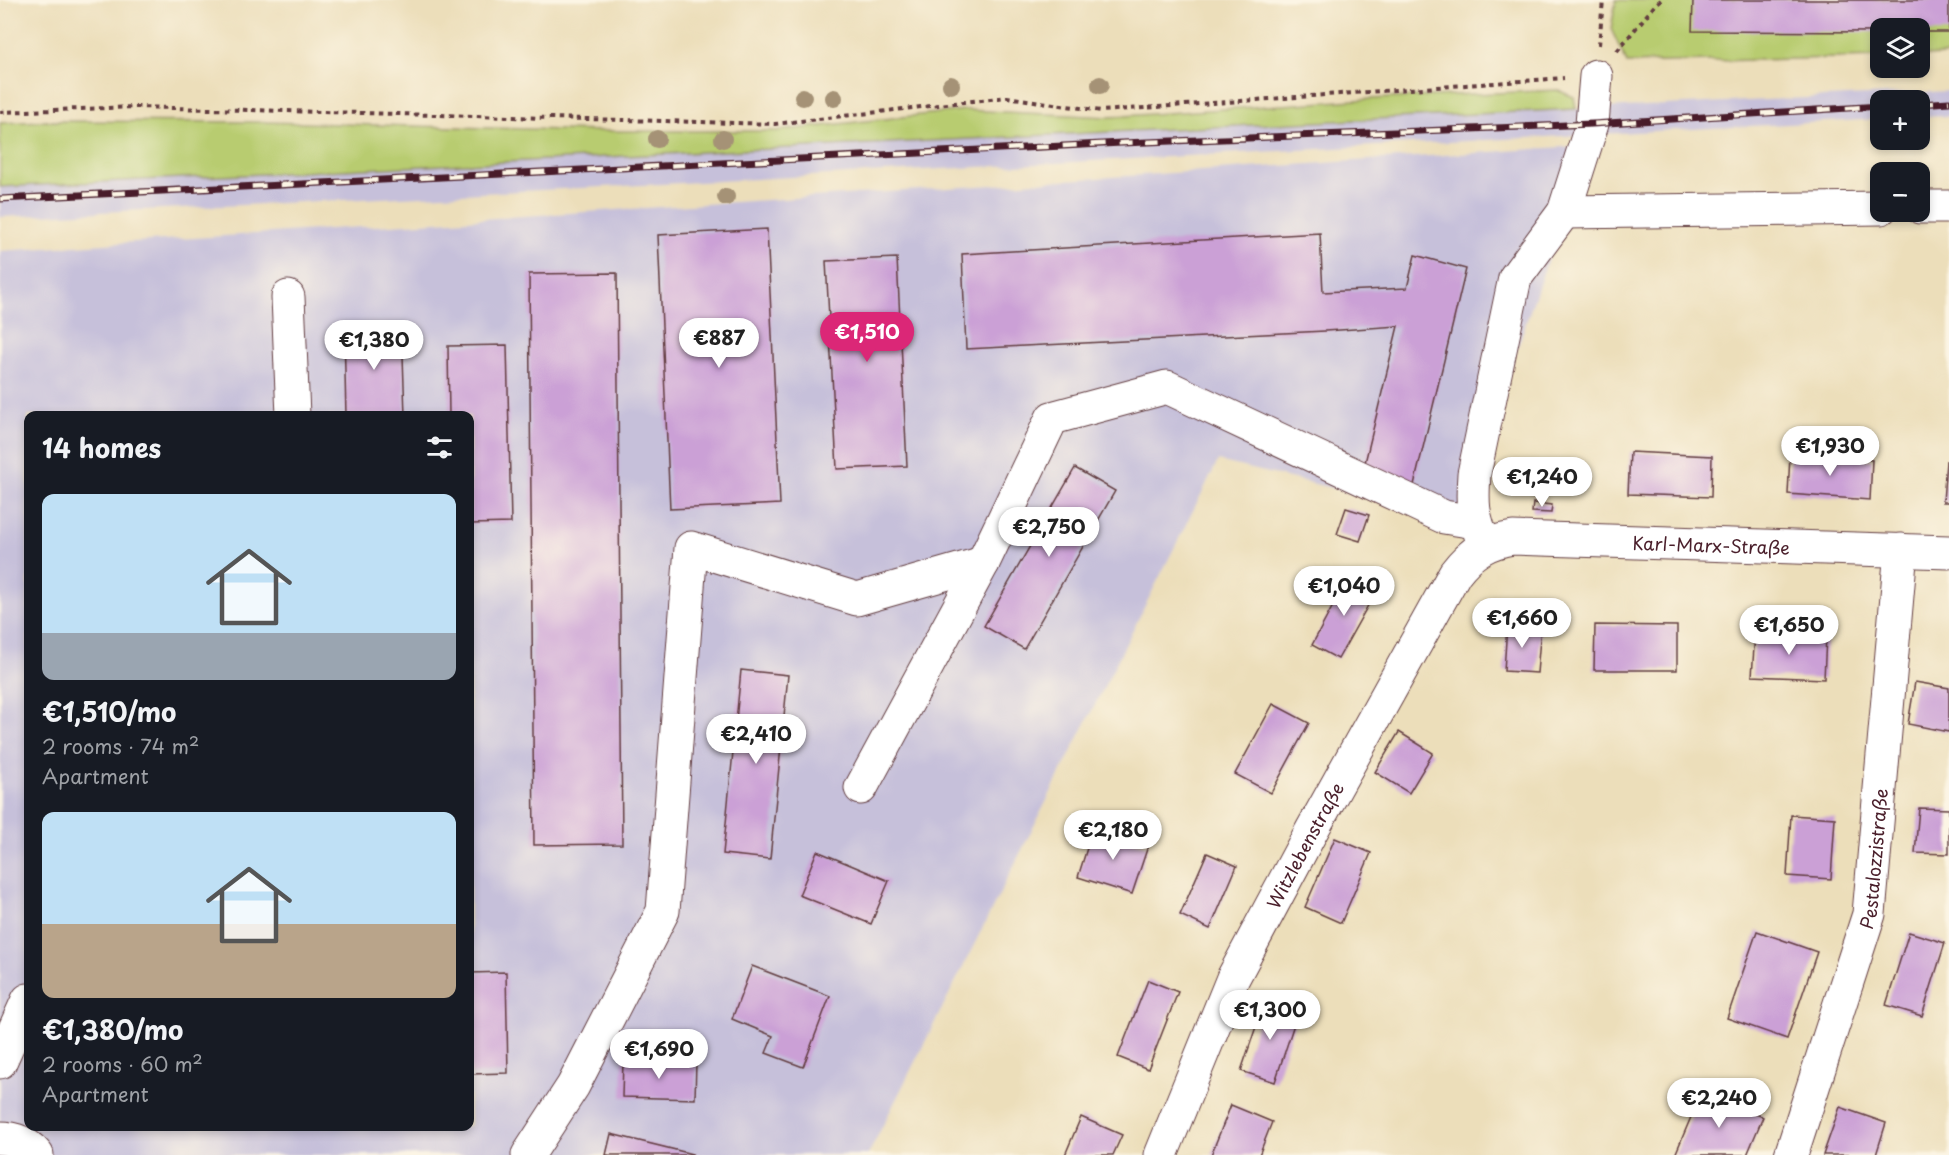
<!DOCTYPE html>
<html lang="en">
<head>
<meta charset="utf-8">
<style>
	:root { --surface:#171b24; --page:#20242c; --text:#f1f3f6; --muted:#9ea1a6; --accent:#db2777 }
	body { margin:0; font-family:"Playpen Sans",sans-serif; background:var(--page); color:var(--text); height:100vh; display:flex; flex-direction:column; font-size:22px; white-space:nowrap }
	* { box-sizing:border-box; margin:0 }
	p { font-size:20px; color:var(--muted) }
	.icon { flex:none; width:33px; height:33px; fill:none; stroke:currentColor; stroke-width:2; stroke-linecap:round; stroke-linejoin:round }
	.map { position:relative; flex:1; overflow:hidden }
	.drawer { position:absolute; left:24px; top:411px; width:450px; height:720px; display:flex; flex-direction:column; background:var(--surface); border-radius:12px; box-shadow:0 3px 9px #0003 }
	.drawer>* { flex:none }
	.fabs { position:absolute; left:1870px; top:18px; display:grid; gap:12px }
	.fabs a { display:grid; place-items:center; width:60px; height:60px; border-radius:12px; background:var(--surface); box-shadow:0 3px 9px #0003; font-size:30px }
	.price { position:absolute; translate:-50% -51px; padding:0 14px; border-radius:21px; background:#fff; color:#222; font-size:20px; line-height:39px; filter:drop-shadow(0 2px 3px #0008) }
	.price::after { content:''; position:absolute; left:50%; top:36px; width:18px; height:14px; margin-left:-9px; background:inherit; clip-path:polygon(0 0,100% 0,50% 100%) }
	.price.selected { background:var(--accent); color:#fff }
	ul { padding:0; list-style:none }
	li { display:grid; align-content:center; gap:12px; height:318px; padding:0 18px }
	li span { display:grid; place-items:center; height:186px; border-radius:12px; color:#555 }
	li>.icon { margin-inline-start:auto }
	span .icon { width:108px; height:108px; fill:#fffc; stroke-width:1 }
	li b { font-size:26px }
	h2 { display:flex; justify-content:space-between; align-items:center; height:72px; padding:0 18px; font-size:26px }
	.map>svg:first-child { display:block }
	.industrial { fill:#c6c0da; fill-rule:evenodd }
	.green { fill:#b8cc6f; stroke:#81764d; stroke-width:1.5 }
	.building { fill:#cba0d6 }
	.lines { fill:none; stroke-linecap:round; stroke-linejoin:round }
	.minor-casing { stroke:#623c40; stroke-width:35 }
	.path { stroke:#623c40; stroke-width:4; stroke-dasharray:4.5 4.5; stroke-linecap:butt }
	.minor { stroke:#fff; stroke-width:33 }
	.rail-casing { stroke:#4a1f2b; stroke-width:7 }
	.rail { stroke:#fcf5e5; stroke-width:4.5; stroke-dasharray:14; stroke-linecap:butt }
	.tree { fill:#a59276 }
	.labels { text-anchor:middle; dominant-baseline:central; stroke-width:4.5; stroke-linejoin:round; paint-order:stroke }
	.street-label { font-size:18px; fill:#4a1f2b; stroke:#fcf5e5 }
</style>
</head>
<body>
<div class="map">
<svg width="1949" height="1155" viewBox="0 0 1949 1155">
	<rect width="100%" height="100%" fill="#fcf5e5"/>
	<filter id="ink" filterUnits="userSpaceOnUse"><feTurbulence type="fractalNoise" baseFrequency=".0167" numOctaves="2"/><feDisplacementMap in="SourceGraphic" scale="12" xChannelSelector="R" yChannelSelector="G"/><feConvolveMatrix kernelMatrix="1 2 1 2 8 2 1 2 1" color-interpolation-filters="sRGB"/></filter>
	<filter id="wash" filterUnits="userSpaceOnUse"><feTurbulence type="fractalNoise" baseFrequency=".008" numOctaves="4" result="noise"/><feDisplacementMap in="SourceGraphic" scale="24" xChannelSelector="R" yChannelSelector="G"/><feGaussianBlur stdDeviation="1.35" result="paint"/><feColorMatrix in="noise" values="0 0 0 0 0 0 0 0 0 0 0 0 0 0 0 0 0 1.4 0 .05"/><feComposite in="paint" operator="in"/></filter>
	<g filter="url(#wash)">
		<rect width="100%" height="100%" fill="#ecdeba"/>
		<g class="industrial">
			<path d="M1949,91V116L1920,117V100H1881V119L662,184L0,217V187Z"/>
			<path d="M1579,146L1564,212L1474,474L1475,522L1218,461L868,1155H0V251ZM28,416H470V1126H28Z"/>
		</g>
		<g class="green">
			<path d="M1616,0H1949V55L1920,56V28H1881V57L1627,63L1611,29Z"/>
			<path d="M1557,90L1574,97L1576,109L0,187V123L45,121L265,122L600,131H776L965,110L1109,117L1370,99Z"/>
		</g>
		<g id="blocks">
			<g class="building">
				<path d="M1693,0H1949V32H1920V28H1881V32L1692,31Z"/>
				<path d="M767,229L780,504L670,509L658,235Z"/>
				<path d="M1320,233L1323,292L1407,288L1415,255L1466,269L1414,485L1363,471L1398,326L1325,331L966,349L962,254Z"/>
				<path d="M897,258L907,466L837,469L826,261Z"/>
				<path d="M617,273L622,844L534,845L529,274Z"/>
				<path d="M402,325L405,416H346L344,328Z"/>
				<path d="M507,345L511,523L470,524V416H449L448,346Z"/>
				<path d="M1630,452L1712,456L1711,497L1628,494Z"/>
				<path d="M1790,455L1872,460L1870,500L1788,494Z"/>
				<path d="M1946,461L1949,462V502H1943Z"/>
				<path d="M1075,468L1115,491L1024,649L984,626Z"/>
				<path d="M1533,503L1552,505L1551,513L1532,512Z"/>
				<path d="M1346,508L1369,515L1360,541L1337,534Z"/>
				<path d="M1349,576L1376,591L1338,659L1312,645Z"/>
				<path d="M1507,625L1541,627L1537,673L1504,671Z"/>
				<path d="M1595,625L1677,626V670H1594Z"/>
				<path d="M1755,633L1816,637L1826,636L1824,679L1752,676Z"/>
				<path d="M741,670L788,675L770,859L723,854Z"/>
				<path d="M1915,682L1949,688V732L1908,724Z"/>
				<path d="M1273,704L1309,723L1271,793L1235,774Z"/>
				<path d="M1399,732L1433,753L1409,793L1375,772Z"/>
				<path d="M1919,808L1949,809V854L1915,853Z"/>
				<path d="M1791,815L1835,818L1831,879L1787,876Z"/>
				<path d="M1093,829L1148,846L1132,894L1078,877Z"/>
				<path d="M1335,838L1371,853L1341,923L1305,907Z"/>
				<path d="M817,851L889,881L871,924L799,895Z"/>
				<path d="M1207,853L1237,866L1210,929L1180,915Z"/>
				<path d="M1757,931L1817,952L1787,1039L1727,1018Z"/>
				<path d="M1909,932L1945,943L1922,1016L1886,1005Z"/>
				<path d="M752,966L830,996L803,1067L766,1053L773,1036L732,1019Z"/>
				<path d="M506,972L508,1073L470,1074V973Z"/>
				<path d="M1148,980L1178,992L1148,1069L1118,1057Z"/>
				<path d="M1265,1000L1298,1012L1275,1082L1241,1071Z"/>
				<path d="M623,1060L696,1062L695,1099L622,1097Z"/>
				<path d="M1702,1091L1763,1117L1747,1155H1675Z"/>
				<path d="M1231,1105L1272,1122L1259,1155H1211Z"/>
				<path d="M1840,1107L1886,1123L1876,1155H1823Z"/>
				<path d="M1081,1117L1122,1135L1113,1155H1065Z"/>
				<path d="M611,1134L692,1154L691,1155H606Z"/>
			</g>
		</g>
	</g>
	<g filter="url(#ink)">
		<use href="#blocks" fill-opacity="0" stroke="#623c40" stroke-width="1.5"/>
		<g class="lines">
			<g class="minor-casing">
				<g id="minor">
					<path d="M1920,207H1949"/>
					<path d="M1564,212L1881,208"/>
					<path d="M288,297L293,416"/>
					<path d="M1484,542C1472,516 1472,502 1474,474L1515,278L1564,212L1592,124L1596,76"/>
					<path d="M861,788L983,563L1052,418L1167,387L1444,517L1475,522"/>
					<path d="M0,1062L28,1000"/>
					<path d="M0,1138C15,1138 27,1143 37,1155"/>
					<path d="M528,1155L573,1086L663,911L691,548L857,599L983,563"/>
					<path id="s1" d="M1161,1155L1233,978L1312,830L1455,573C1471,552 1487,542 1513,538L1949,552"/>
					<path id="s2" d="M1791,1155L1869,914L1901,550"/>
				</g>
			</g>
			<g class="path">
				<path d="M1599,45L1603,0"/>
				<path d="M1617,51L1656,4L1661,0"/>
				<path d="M0,112L135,107L775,124L1007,97L1101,111L1564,78"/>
			</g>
			<use href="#minor" class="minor"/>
			<g class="rail-casing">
				<g id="rail">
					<path d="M1920,104L1949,102"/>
					<path d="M0,199L1122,143L1592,124L1881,106"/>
				</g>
			</g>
			<use href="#rail" class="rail"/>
		</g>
		<g class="tree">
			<circle cx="951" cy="85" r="9"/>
			<circle cx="1100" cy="85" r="9"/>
			<circle cx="803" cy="97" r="9"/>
			<circle cx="834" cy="98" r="9"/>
			<circle cx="657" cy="139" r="9"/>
			<circle cx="723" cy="139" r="9"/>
			<circle cx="726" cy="197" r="9"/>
		</g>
	</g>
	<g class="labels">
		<g class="street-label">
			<text stroke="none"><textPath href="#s1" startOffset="921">Karl-Marx-Straße</textPath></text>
			<text stroke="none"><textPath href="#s1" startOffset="342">Witzlebenstraße</textPath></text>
			<text stroke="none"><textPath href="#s2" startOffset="309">Pestalozzistraße</textPath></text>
		</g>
	</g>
</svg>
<div class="fabs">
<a><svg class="icon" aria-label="layers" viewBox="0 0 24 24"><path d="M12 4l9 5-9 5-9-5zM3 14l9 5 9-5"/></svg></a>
<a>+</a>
<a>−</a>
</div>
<b class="price selected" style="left:867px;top:363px">€1,510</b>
<b class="price" style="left:719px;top:369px">€887</b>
<b class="price" style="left:374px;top:371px">€1,380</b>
<b class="price" style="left:1830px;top:477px">€1,930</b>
<b class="price" style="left:1542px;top:508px">€1,240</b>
<b class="price" style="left:1049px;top:558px">€2,750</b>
<b class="price" style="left:1344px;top:617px">€1,040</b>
<b class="price" style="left:1522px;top:649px">€1,660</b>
<b class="price" style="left:1789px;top:656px">€1,650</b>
<b class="price" style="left:756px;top:765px">€2,410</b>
<b class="price" style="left:1113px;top:861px">€2,180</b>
<b class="price" style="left:1270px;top:1041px">€1,300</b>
<b class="price" style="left:659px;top:1080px">€1,690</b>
<b class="price" style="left:1719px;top:1129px">€2,240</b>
<section class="drawer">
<h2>14 homes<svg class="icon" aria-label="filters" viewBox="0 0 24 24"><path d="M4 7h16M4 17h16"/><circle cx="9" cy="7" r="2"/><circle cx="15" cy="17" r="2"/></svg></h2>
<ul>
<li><span style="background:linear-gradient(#bfe0f5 75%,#9aa5b1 0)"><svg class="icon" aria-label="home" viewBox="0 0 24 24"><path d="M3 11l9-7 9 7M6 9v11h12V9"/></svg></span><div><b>€1,510/mo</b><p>2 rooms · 74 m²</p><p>Apartment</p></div></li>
<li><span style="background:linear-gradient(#bfe0f5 60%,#b9a48a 0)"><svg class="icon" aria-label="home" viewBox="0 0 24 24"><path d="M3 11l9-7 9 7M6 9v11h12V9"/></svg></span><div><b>€1,380/mo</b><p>2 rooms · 60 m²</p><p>Apartment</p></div></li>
</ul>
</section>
</div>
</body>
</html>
